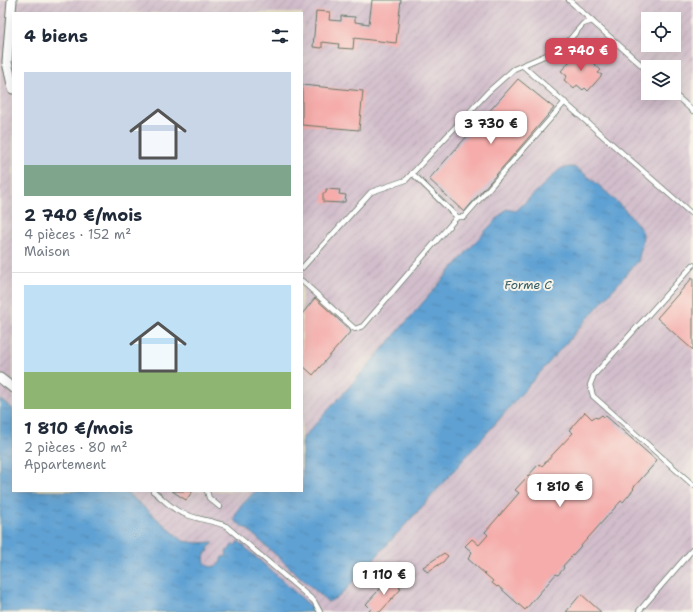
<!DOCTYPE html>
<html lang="fr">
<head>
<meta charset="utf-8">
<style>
	:root { --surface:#fff; --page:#f6f6f7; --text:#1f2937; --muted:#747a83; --line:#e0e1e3; --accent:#d1495b }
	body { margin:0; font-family:"Shantell Sans",sans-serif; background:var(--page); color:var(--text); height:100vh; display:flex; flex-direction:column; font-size:15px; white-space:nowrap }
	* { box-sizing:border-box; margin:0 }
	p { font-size:13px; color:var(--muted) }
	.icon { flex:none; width:22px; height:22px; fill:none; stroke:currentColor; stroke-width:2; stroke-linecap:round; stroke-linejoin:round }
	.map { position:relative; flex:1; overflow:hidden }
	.panel { position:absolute; left:12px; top:12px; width:291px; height:480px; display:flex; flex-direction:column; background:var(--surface); border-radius:0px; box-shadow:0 4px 16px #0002 }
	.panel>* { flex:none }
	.fabs { position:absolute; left:641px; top:12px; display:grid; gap:8px }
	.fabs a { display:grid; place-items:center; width:40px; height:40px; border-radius:0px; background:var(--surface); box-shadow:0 4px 16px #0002; font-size:20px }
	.price { position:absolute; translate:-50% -34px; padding:0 9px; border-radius:8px; background:#fff; color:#222; font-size:13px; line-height:26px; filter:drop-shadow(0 1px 2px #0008) }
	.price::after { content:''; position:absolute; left:50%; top:24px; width:12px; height:9px; margin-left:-6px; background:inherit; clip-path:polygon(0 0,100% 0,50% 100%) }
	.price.current { background:var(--accent); color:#fff }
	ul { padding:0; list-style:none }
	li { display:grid; align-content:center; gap:8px; height:212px; padding:0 12px }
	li+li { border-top:1px solid var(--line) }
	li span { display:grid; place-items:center; height:124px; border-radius:0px; color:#555 }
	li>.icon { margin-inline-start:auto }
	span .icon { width:72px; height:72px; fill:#fffc; stroke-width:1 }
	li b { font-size:17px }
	h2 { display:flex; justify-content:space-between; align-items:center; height:48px; padding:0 12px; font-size:17px }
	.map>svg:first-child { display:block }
	.industrial { fill:url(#industrial-furrows); fill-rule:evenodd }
	.water { fill:url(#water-ripples); stroke:#3f6f84 }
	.building { fill:#f5acaa }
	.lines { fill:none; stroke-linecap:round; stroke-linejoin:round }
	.lane-casing { stroke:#667868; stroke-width:6 }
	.street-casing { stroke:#667868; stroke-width:11 }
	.lane { stroke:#fff; stroke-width:4.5 }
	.street { stroke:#fff; stroke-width:9 }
	.labels { text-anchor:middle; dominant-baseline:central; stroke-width:4; stroke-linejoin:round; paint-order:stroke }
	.water-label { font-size:12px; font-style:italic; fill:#325b64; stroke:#f7f3e8 }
</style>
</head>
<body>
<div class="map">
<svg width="693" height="612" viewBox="0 0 693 612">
	<defs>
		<pattern id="industrial-furrows" width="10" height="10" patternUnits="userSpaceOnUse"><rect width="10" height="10" fill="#d1bdcb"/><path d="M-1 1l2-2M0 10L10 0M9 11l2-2" fill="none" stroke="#b3a3af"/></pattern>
		<pattern id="water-ripples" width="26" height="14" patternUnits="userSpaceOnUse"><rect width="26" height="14" fill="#5fa1d3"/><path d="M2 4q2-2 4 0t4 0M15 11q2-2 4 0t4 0" fill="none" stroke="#4e84ac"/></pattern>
	</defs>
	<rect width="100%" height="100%" fill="#f7f3e8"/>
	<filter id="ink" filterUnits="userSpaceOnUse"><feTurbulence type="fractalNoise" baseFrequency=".025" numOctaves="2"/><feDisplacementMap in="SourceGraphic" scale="8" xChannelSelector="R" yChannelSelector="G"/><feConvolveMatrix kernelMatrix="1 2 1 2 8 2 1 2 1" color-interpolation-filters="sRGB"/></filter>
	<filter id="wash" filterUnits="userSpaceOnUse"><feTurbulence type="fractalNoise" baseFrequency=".012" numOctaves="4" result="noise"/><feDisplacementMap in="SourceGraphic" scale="16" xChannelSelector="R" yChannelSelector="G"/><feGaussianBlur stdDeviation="0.9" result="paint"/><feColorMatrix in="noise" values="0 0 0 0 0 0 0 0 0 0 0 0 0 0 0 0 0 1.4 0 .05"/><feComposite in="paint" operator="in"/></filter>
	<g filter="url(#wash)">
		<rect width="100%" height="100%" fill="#ebe5c9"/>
		<path class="industrial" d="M0,0H693V612H317L238,542L236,545L226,551L227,555L222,559L221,563L216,566L210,567L205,563L203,558L207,552L209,551V546L213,542L198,543L183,541L125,491H302V13H13V409L0,399ZM648,19H674V45H648ZM648,67H674V93H648Z"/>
		<g class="water">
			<path d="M569,167C571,167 573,167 575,168C587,172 641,222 643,234C643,242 640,253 638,261L428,500L340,596L328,602L245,527L244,528L234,520L238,509L255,491H302V439L367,367L478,239L506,209L516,211L560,169Z"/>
			<path d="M0,399L13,409V491H125L183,541L198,543L213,542V544L208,548L209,551L206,552L204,558L205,563L210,567L216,566L220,563L222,557H225L227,555L226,551L229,550L232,545H236L238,541L317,612H0Z"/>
		</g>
		<g id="blocks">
			<g class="building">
				<path d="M372,0H401L396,43L354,38L353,49L338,48L339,44L322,42V48L313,47L316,11L330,12L329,20L341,21V16L355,17V22L369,24Z"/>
				<path d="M579,51L601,70L598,73L602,75L588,91L585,88L583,90L577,85L574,89L564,80L567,76L561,71Z"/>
				<path d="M518,79L554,108L464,212L429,179Z"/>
				<path d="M302,85L363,91L359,130L302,125Z"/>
				<path d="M326,189L340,190L339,194L346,195L345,202H342V203L323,202V193H326Z"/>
				<path d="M693,277V350L657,318Z"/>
				<path d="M315,298L351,331L313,375L302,365V314Z"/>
				<path d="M585,412L592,419L594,417L598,418L602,415L604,417L606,416L657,461L633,488L634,489L623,502L621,501L563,566L564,568L558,575L556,574L525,610L498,586L497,587L492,583L493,581L468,559L472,552L465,546L472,539L479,545L488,535L485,532L519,493L515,490L539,464L542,466L555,452L573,433L569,430Z"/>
				<path d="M172,491H193L186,500Z"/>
				<path d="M444,553L448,556L443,562L427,572L423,567Z"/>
				<path d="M389,579L394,583L396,581L401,585L399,588L401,589L380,612H368L371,609L366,604Z"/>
				<path d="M581,594L601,612H566Z"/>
			</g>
		</g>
	</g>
	<g filter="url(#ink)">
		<use href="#blocks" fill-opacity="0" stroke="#667868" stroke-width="1"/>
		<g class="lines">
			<g class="lane-casing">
				<g id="lane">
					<path d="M569,0L592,21"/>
					<path d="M523,66L693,215"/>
					<path d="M673,93L693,111"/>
					<path d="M412,173L457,217H464L565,102"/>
					<path d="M693,265L594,375L590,385L593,396L693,485"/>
					<path d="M302,268L371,192L406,180L488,92L514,69L551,53L564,46L583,24L592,21L648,71"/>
					<path d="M302,281L355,329L363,326L457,217"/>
					<path d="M153,491C161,497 169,506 178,511C192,519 211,520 226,526L314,601L320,612"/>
					<path d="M207,491L209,498L220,507"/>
					<path d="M639,611L693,549"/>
				</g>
			</g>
			<g class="street-casing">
				<g id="street">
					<path d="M12,0L7,62L13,89"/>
					<path d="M0,378L13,388"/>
				</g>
			</g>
			<use href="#lane" class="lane"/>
			<use href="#street" class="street"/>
		</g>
	</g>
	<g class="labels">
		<g class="water-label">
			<text x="528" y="285">Forme C</text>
		</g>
	</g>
</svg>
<div class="fabs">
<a><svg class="icon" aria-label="locate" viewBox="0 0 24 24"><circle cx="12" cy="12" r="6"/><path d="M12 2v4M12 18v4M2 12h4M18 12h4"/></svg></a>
<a><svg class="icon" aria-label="layers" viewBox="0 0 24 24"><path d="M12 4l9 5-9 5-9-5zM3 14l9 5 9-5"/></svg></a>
</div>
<b class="price current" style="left:581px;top:72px">2 740 €</b>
<b class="price" style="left:491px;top:145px">3 730 €</b>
<b class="price" style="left:560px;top:508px">1 810 €</b>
<b class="price" style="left:384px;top:596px">1 110 €</b>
<section class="panel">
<h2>4 biens<svg class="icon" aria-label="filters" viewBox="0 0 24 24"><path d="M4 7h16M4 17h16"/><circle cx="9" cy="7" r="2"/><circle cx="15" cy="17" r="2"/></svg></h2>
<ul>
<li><span style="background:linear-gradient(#c9d6e8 75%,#7fa58c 0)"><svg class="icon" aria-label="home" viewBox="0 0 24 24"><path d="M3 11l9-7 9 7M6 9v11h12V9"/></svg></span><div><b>2 740 €/mois</b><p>4 pièces · 152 m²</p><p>Maison</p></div></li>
<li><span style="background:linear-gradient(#bfe0f5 70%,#8fb573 0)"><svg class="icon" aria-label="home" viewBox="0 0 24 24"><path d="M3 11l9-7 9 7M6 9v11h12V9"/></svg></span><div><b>1 810 €/mois</b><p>2 pièces · 80 m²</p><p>Appartement</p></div></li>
</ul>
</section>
</div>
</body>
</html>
